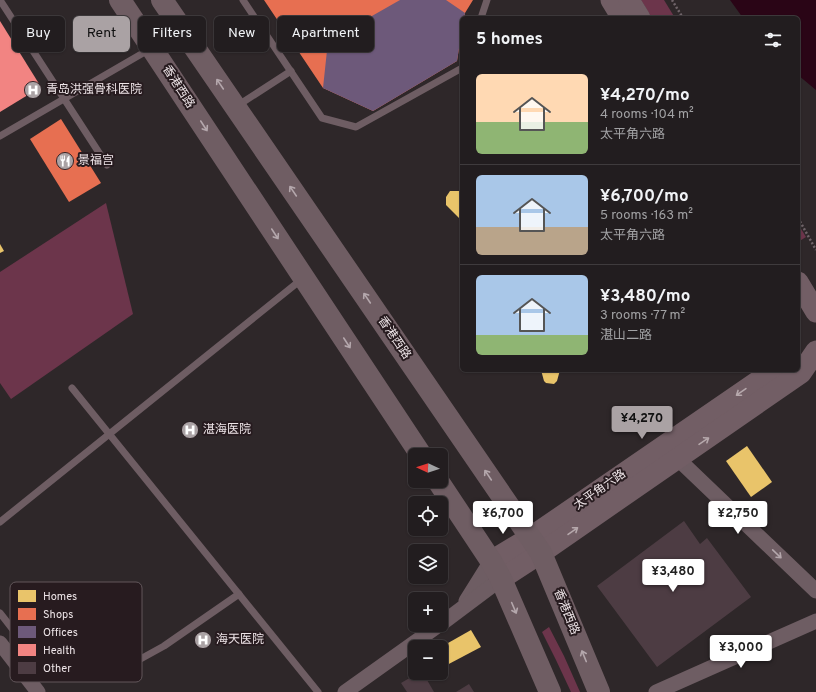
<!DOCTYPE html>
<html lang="en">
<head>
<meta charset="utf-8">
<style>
	:root { --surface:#221d1f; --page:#2a2628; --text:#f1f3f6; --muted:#a2a2a4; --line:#3f3b3d; --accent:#aaa2a4 }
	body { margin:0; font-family:Overpass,"Noto Sans SC",sans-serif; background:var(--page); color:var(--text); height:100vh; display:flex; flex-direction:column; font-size:15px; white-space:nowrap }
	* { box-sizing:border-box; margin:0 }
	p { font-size:13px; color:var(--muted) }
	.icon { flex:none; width:22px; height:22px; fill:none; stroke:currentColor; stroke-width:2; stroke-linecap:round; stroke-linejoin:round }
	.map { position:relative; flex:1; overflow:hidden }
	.panel { position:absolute; left:460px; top:16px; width:340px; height:356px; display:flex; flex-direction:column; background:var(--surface); border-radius:6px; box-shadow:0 1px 3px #0004,0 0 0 1px var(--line) }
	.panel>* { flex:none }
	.guide { position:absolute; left:12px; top:16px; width:380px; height:36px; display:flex; gap:8px }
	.needle { width:26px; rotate:273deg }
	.buttons { position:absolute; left:408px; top:448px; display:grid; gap:8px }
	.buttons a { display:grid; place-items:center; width:40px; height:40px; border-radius:6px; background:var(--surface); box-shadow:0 1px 3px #0004,0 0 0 1px var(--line); font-size:20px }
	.price { position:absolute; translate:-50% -34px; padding:0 9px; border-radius:4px; background:#fff; color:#222; font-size:13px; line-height:26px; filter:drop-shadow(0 1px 2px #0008) }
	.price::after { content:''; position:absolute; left:50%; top:24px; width:12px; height:9px; margin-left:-6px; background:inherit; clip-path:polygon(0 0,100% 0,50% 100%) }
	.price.current { background:var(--accent); color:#111 }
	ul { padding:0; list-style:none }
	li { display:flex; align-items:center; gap:12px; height:100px; padding:0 16px }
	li+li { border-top:1px solid var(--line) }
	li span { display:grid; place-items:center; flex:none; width:112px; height:80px; border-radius:6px; color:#555 }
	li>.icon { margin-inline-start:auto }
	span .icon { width:48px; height:48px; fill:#fffc; stroke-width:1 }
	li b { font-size:17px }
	h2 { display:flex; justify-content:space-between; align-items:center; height:48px; padding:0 16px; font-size:17px }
	.tag { padding:0 14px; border-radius:6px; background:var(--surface); box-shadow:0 1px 3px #0004,0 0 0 1px var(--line); font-size:14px; line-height:36px }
	.tag.current { background:var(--accent); color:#111 }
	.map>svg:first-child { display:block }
	.green { fill:#6c354b }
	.water { fill:#2a0516 }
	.homes { fill:#e9c46a }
	.shops { fill:#e76f51 }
	.offices { fill:#6d597a }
	.health { fill:#f28482 }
	.building { fill:#4d3c43 }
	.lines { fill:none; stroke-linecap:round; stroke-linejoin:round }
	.path { stroke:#706469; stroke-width:2.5; stroke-dasharray:2 2; stroke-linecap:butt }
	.service { stroke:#6e5d63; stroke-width:7 }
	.minor { stroke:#6e5d63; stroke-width:15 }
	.secondary { stroke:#725e65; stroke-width:21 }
	.primary { stroke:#6f5d63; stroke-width:22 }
	.oneway { stroke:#b4a7ac }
	.oneway2 { stroke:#b6a8ac }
	.labels { text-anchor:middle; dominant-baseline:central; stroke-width:4; stroke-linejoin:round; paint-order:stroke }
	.street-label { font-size:12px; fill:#ede4e7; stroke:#271b1f }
	.poi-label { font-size:12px; fill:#ede4e7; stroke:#271b1f; text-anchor:start }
	.key { fill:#271b1f; stroke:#62575b; stroke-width:1 }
	.key-label { font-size:11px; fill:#ede4e7 }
</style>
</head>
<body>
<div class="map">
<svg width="816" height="692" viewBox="0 0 816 692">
	<rect width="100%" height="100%" fill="#2e2729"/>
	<g class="green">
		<path d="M641,0H664L675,18H652Z"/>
		<path d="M106,203L133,314L11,399L0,383V272Z"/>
		<path d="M798,224L806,237L798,242Z"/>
		<path d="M549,627L564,656L580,692H571L556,660L542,632Z"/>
	</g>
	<path class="water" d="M730,0H816V90L798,75V18H743Z"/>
	<g class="homes">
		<path d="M450,191H462V221L446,205V197Z"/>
		<path d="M0,244L4,251L0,253Z"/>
		<path d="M541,370H560L557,381L554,384L546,383L544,381Z"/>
		<path d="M747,446L772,482L751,497L726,461Z"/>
		<path d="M471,630L481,647L445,666L441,659V647Z"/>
	</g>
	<g class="shops">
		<path d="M264,0H473L465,13L464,18H462V29L457,61L373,111L323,88Z"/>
		<path d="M61,119L101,183L69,202L30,139Z"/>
	</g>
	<path class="offices" d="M400,0H446L465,13L464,18H462V29L457,61L373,111L323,88L328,41Z"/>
	<path class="health" d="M0,21L41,87L0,112Z"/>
	<g class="building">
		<path d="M684,521L700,544L707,538L751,597L657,667L597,586Z"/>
		<path d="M418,673H423L434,692H407L401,683Z"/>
		<path d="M469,684L474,692H456Z"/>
	</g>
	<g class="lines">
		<g class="path">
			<path d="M672,0L683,18"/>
			<path d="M798,218L816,250"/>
		</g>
		<g class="service">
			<path d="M0,0L107,165"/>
			<path d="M243,0L322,118L356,127L462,68"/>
			<path d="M481,18L487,0"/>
			<path d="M237,106L291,71"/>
			<path d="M0,136L150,49"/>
			<path d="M72,388L318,692"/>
			<path d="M0,522L302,279"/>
			<path d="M0,613L32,654"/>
			<path d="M106,678L164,646L239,594"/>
		</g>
		<g class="minor">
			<path d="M678,459L816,591"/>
			<path d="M466,601L491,561"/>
			<path d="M441,624L501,579"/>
			<path d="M0,643L38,692"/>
			<path d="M345,692L439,625"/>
			<path d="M656,692L816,621"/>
		</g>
		<g class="secondary">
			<path d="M611,0L622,18"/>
			<path d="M629,0L640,18"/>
			<path d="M798,282L816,312"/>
			<path d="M491,561L531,537L774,370"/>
			<path d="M501,579L541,553L801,373L816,351"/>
		</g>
		<g class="primary">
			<path d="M120,0L421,455"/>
			<path d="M162,0L541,553L599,692"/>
			<path d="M438,481L491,561L501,579L550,692"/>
		</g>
	</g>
	<defs><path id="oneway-shaft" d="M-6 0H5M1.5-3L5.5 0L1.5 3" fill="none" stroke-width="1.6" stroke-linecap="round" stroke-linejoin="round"/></defs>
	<g class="oneway">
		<use href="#oneway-shaft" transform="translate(220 84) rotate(-124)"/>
		<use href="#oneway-shaft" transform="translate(204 126) rotate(57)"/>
		<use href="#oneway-shaft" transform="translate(293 191) rotate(-124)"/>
		<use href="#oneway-shaft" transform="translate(275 234) rotate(57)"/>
		<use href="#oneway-shaft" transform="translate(367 298) rotate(-124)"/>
		<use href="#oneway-shaft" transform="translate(347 343) rotate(57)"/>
		<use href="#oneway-shaft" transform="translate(488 475) rotate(-124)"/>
		<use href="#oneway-shaft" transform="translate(777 554) rotate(44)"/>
		<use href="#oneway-shaft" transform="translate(514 608) rotate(67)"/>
		<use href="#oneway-shaft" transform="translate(584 656) rotate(-112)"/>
	</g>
	<g class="oneway2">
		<use href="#oneway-shaft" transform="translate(741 392) rotate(145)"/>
		<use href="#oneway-shaft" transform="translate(704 441) rotate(-34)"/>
		<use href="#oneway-shaft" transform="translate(573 531) rotate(-35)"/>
	</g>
	<defs>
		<g id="hospital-disc" transform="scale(0.9)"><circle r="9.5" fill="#aaa2a4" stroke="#271b1f"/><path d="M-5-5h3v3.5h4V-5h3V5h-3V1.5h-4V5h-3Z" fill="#fff"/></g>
		<g id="restaurant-disc" transform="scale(0.9)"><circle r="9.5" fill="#aaa2a4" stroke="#271b1f"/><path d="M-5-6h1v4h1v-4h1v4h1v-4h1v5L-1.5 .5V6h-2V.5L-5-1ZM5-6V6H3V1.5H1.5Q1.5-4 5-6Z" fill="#fff"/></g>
	</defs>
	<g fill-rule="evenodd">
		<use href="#hospital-disc" x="33" y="90"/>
		<use href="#restaurant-disc" x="65" y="161"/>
		<use href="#hospital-disc" x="190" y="430"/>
		<use href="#hospital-disc" x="203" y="640"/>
	</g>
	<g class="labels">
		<g class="street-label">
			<text transform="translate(178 87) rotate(57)">香港西路</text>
			<text transform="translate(394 338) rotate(56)">香港西路</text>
			<text transform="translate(600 490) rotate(-35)">太平角六路</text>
			<text transform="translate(566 612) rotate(68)">香港西路</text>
		</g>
		<g class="poi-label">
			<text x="46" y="90">青岛洪强骨科医院</text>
			<text x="78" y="161">景福宫</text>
			<text x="203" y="430">湛海医院</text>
			<text x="216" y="640">海天医院</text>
		</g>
	</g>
	<rect x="10" y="582" width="132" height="100" rx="6" class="key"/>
	<rect x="18" y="590" width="18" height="12" fill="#e9c46a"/>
	<rect x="18" y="608" width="18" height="12" fill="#e76f51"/>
	<rect x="18" y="626" width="18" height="12" fill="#6d597a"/>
	<rect x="18" y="644" width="18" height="12" fill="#f28482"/>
	<rect x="18" y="662" width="18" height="12" fill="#4d3c43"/>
	<g class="key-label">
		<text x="43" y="600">Homes</text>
		<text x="43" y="618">Shops</text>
		<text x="43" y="636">Offices</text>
		<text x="43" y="654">Health</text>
		<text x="43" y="672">Other</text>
	</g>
</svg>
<div class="buttons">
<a><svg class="needle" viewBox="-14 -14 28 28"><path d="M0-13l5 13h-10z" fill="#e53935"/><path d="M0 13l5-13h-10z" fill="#a2a2a4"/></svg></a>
<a><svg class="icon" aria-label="locate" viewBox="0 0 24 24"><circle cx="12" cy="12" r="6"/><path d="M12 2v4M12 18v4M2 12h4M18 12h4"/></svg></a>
<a><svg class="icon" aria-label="layers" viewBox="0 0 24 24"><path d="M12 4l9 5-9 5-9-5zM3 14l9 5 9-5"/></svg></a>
<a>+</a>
<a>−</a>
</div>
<b class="price current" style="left:642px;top:440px">¥4,270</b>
<b class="price" style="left:503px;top:535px">¥6,700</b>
<b class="price" style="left:738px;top:535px">¥2,750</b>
<b class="price" style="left:673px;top:593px">¥3,480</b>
<b class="price" style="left:741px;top:669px">¥3,000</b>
<div class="guide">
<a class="tag">Buy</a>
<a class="tag current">Rent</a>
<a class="tag">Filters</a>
<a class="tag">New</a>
<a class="tag">Apartment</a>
</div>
<section class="panel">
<h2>5 homes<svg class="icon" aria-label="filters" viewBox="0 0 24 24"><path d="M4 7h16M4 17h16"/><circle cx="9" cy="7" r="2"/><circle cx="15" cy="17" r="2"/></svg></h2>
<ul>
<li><span style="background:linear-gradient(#ffd9b3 60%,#8fb573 0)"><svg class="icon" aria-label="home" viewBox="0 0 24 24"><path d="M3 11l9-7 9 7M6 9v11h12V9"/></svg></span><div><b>¥4,270/mo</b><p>4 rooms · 104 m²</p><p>太平角六路</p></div></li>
<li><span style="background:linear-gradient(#a9c7e8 65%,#b9a48a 0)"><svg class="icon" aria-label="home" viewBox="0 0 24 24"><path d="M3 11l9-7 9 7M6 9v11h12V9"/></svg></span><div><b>¥6,700/mo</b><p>5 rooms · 163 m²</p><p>太平角六路</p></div></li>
<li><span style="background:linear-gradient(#a9c7e8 75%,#8fb573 0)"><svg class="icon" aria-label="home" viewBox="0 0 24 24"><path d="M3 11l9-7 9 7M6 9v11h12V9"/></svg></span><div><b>¥3,480/mo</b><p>3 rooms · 77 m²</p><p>湛山二路</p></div></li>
</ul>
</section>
</div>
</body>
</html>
